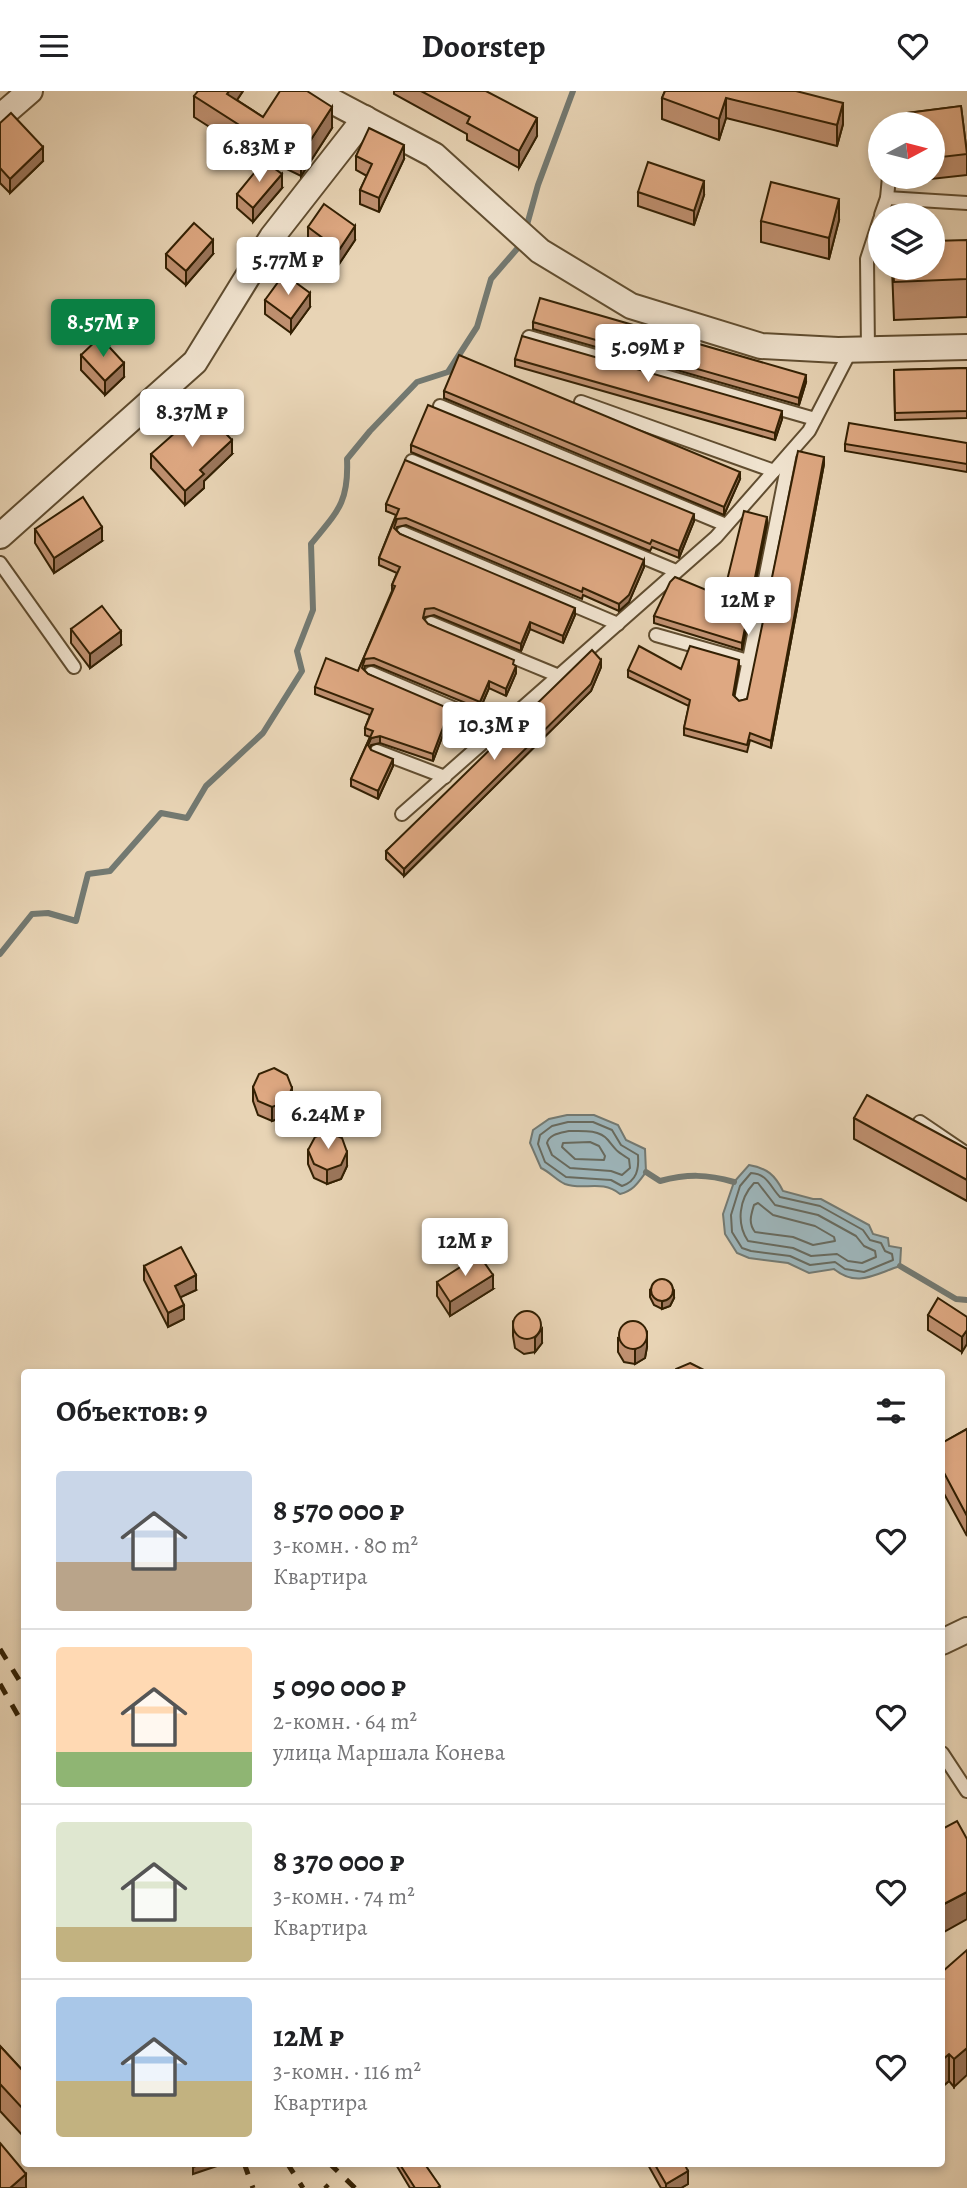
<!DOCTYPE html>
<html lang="ru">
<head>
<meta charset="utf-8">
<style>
	:root { --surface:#fff; --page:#f2f2f2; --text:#202124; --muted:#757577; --line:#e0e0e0; --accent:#0b8043 }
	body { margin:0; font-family:Alegreya,serif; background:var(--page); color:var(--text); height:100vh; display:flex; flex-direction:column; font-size:26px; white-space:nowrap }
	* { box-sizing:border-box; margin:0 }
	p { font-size:23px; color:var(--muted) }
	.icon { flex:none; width:38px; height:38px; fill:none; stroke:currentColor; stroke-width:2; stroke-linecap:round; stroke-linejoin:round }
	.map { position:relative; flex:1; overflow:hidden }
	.drawer { position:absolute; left:21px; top:1278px; width:924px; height:798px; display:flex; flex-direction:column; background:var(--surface); border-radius:7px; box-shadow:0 4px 10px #0003 }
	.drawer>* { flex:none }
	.needle { width:46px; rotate:83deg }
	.tools { position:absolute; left:868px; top:21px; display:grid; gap:14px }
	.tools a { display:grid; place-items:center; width:77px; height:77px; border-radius:50%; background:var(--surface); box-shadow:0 4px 10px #0003; font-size:35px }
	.price { position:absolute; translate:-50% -60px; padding:0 16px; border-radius:7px; background:#fff; color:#222; font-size:23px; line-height:46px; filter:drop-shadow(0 2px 4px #0008) }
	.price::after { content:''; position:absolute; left:50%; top:42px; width:21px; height:16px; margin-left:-10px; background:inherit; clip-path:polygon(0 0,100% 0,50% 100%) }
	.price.active { background:var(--accent); color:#fff }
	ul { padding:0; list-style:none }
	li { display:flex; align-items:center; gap:21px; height:175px; padding:0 35px }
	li+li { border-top:2px solid var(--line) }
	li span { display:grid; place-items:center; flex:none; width:196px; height:140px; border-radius:7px; color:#555 }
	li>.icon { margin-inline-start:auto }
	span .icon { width:84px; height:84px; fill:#fffc; stroke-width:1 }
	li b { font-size:30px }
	h2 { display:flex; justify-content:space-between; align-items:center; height:84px; padding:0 35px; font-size:30px }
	header { display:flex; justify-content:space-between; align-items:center; height:91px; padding:0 35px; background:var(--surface); font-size:32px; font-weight:600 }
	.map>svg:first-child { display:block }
	.water { fill:#9db5ba; stroke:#737971; stroke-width:2 }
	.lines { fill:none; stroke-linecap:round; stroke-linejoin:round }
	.shore { stroke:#686a5e; stroke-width:2 }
	.stream { stroke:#737971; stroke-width:6 }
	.service-casing { stroke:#604d30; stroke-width:16 }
	.minor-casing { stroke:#604d30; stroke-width:28 }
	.service { stroke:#f0e3cf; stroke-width:12 }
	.minor { stroke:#f0e3cf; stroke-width:24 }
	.rail { stroke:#332003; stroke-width:5; stroke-dasharray:12 12; stroke-linecap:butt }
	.wall { fill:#bf9070; stroke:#332003; stroke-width:2 }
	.shaded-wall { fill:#9b765b; stroke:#332003; stroke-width:2 }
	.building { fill:#dea882; stroke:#332003; stroke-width:2 }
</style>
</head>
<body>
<header><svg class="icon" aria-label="menu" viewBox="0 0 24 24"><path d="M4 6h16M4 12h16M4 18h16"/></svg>Doorstep<svg class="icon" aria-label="heart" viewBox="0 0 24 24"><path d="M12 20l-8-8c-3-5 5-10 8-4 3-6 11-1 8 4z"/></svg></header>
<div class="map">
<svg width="967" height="2097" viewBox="0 0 967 2097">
	<rect width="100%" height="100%" fill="#e8d4b5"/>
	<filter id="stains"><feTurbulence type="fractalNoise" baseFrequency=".00286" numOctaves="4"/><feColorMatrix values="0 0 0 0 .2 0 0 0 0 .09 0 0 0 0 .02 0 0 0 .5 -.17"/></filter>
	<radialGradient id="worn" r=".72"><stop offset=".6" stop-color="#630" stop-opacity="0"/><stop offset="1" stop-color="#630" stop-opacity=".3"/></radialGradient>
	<g class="water">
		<path d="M567,1024H594L618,1034L626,1049L645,1058L646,1081C638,1092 633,1100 620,1103C601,1088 584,1100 565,1093C556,1089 550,1081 541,1077L530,1052L533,1039L549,1028Z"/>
		<path d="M749,1074C767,1077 775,1084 783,1100L813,1108H821L869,1134L873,1143L888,1147L889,1155L901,1157L900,1175C875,1183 857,1197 834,1178L809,1182L788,1172L749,1167L737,1162L725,1143L723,1123L734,1091Z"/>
	</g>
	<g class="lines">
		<g class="shore">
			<path d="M568,1031H593L612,1039L621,1054L638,1064C639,1078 637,1090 622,1095L611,1089L566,1086L545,1071L538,1053L540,1044L552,1035Z"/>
			<path d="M569,1040C581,1040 599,1038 608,1049C617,1060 616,1060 629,1068L630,1077L622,1084L611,1080L570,1077L552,1064L547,1052C549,1043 560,1042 569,1040Z"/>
			<path d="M590,1051L599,1055L605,1065L604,1069L575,1068L562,1056L563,1052Z"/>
			<path d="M751,1082C768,1083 770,1096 780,1106L820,1115L863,1139L870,1149L881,1152L885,1160L892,1163L893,1169L864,1181L845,1178L835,1171L810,1174L790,1165L751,1160L742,1157L732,1141L731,1124L740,1095Z"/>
			<path d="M754,1092H758L775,1114L818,1124L856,1145L864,1155L875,1160L876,1166L862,1172L848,1170L837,1163L811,1165L793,1157L748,1150C736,1132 739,1108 754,1092Z"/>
			<path d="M758,1112L773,1124L815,1135L834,1146L835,1150L813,1154L793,1146L755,1141C748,1132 751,1124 754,1114Z"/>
		</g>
		<g class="stream">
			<path d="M525,141L538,94L573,0"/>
			<path d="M0,863L32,823L48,822L76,830L88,783L110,780L161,722L187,727L206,695L263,642L302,580L297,560L313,519L311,453C337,421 349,412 347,368L370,340L417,291L448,281L477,236L491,188L523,151"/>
			<path d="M646,1081L660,1090C687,1083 707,1083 734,1091"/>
			<path d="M900,1175L956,1208L967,1209"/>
		</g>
		<g class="service-casing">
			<g id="service">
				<path d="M887,107L967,112"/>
				<path d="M881,124L887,107L889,86"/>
				<path d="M529,246L815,328"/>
				<path d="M868,259L867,168L880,128"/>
				<path d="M581,311L774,380"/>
				<path d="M440,315L726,434"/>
				<path d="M412,370L676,480"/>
				<path d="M403,442L618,533"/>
				<path d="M0,472L74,576"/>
				<path d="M431,532L559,585"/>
				<path d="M656,544L748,570"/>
				<path d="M371,582L500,637"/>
				<path d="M741,609L790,362"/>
				<path d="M377,660L445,686"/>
				<path d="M402,723L716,446L809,340L851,259"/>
				<path d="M920,1031L967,1063"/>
				<path d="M942,1662L967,1700"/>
			</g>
		</g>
		<g class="minor-casing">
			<g id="minor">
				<path d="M313,0L434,64L540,160L631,215L761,255L838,259L967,256"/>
				<path d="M0,26L30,0"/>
				<path d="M0,445L195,271L272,146L365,27"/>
				<path d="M942,1551L967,1539"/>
			</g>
		</g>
		<use href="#service" class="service"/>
		<use href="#minor" class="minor"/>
		<g class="rail">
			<path d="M0,1558L24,1597"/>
			<path d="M0,1593L24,1635"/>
			<path d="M244,2072L253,2097"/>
			<path d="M287,2072L303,2097"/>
			<path d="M329,2072L355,2097"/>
			<path d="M325,2094L328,2097"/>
		</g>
	</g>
	<g class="wall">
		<path d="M243,0L237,9L263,26L332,37L301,85L256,63L255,65L194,26V5Z"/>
		<path d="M394,0H486L537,45L519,77L467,49V43L394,3Z"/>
		<path d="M665,0L843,12V33L837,55L726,27L719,49L662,28V7Z"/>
		<path d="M961,15L967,63V84L913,90V86H933V33H907V22Z"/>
		<path d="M0,32L43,70L10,102L0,92Z"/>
		<path d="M356,65L404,68L379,121L360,113V99L367,85L356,79Z"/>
		<path d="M282,97L253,131L237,117V103Z"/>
		<path d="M638,101L704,104L694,134L638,115Z"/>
		<path d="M839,129L829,168L761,151V130Z"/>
		<path d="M308,136L355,149L339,173L308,151Z"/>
		<path d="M967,149V226L894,229L892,177H933Z"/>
		<path d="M166,163H213L186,194L166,177Z"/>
		<path d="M265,209L310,216L291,242L265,223Z"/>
		<path d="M533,231L806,291L799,314L533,238Z"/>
		<path d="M81,264L124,286L105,304L81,279Z"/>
		<path d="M515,268L782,328L775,349L515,275Z"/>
		<path d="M967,277V327L895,329L894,279Z"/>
		<path d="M444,300L740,388L724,424L444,307Z"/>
		<path d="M967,352V381L845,360V353Z"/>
		<path d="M411,354L694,430L679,467L652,456L650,460L411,361Z"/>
		<path d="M151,363H232L204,390V397L185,414L151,377Z"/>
		<path d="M824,373L771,657L750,649L747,661L684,644V637L689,615L628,586V579L739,576L734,605L739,610L747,608Z"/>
		<path d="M386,413L644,476L629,511L619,520L583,504L582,508L406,434L397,436L396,439L400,443L575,524L563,552L530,538L521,560L434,524L425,526L424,529L428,533L514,574L516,582L506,605L489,597L480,618L374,574L365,575L364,579L368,583L450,625L433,670L380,652L371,654L370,657L371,659L393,675L378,708L351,695V688L370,646L365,644V637L370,624L315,603V596L358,580L392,500V494L397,482L379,474V467L396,424L386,420Z"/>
		<path d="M767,433L742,559L654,532V525L723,506Z"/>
		<path d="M35,438L102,450L54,482L35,452Z"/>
		<path d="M71,538L121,554L90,577L71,552Z"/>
		<path d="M601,576L591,600L404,785L386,768V760Z"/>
		<path d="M253,996L292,1012L286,1025L272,1030L258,1024L253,1010Z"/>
		<path d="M854,1027L967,1058V1110L854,1048Z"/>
		<path d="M308,1059L347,1075L341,1088L327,1093L314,1087L308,1073Z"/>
		<path d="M144,1175L196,1199L180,1206L184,1228L168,1236L144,1189Z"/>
		<path d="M437,1191L493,1198L450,1225L437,1205Z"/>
		<path d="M650,1199L674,1207L670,1215L662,1218L654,1214L650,1206Z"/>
		<path d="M928,1224L967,1226L962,1261L928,1239Z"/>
		<path d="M513,1231L542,1252L535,1261L524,1263L515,1257L513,1245Z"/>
		<path d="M618,1247L647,1256L645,1267L635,1273L624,1271L618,1261Z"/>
		<path d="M967,1338V1445L942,1399V1352Z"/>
		<path d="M967,1859L954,1996L949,1990L942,1996Z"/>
		<path d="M0,1955L24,1981V2046L0,2020Z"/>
		<path d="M395,2072H424L440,2097H410Z"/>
		<path d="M647,2072H684L688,2093L681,2097H661Z"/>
	</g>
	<g class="shaded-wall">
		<path d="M229,0H243L227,24V3Z"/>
		<path d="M726,7V27L719,49V28Z"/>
		<path d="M843,12V33L837,55V34Z"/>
		<path d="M332,16V37L301,85V64Z"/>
		<path d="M537,27V45L519,77V60Z"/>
		<path d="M256,42V63L255,65V44Z"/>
		<path d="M404,54V68L379,121V107Z"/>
		<path d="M43,56V70L10,102V88Z"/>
		<path d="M282,83V97L253,131V117Z"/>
		<path d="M704,90V104L694,134V120Z"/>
		<path d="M839,108V129L829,168V147Z"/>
		<path d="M355,135V149L339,173V159Z"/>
		<path d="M213,149V163L186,194V180Z"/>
		<path d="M310,202V216L291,242V228Z"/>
		<path d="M124,272V286L105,304V290Z"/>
		<path d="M806,284V291L799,314V307Z"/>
		<path d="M782,320V328L775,349V342Z"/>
		<path d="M232,349V363L204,390V397L185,414V400L200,379Z"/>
		<path d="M824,366V373L771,657V650Z"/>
		<path d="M740,381V388L724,424V416Z"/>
		<path d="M694,423V430L679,467V460Z"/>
		<path d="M767,426V433L742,559V552Z"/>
		<path d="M102,436V450L54,482V467Z"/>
		<path d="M644,469V476L629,511L619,520V513Z"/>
		<path d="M575,517V524L563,552V545Z"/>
		<path d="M530,531V538L521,560V553Z"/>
		<path d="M121,540V554L90,577V563Z"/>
		<path d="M601,569V576L591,600L404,785V778Z"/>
		<path d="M739,569V576L733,611V604Z"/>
		<path d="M516,575V582L506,605V598Z"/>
		<path d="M489,590V597L480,618V611Z"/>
		<path d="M450,618V625L433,670V663Z"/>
		<path d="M380,645V652L371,654L368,661V654L371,647Z"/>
		<path d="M393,668V675L378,708V700Z"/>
		<path d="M292,997V1012L286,1025L272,1030V1016Z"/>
		<path d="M347,1061V1075L341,1088L327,1093V1079Z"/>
		<path d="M196,1184V1199L175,1209V1195Z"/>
		<path d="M493,1184V1198L450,1225V1211Z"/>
		<path d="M674,1200V1207L670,1215L662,1218V1211Z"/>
		<path d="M184,1214V1228L168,1236V1222Z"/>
		<path d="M542,1238V1252L535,1261V1247Z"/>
		<path d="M967,1239V1253L962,1261V1246Z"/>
		<path d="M647,1242V1256L645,1267L635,1273V1259Z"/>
		<path d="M967,1801V1828L942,1842V1814Z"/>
		<path d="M967,1957V1984L954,1996V1968Z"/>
		<path d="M949,1963V1990L942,1996V1969Z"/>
		<path d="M204,2072H217V2075L193,2083V2076Z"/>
		<path d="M688,2080V2093L681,2097H666V2093Z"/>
		<path d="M26,2083V2097H10Z"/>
	</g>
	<g class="building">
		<path d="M198,0H229L227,3L263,26L280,0H307L332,16L301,64L256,42L255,44L194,5Z"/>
		<path d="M421,0H486L537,27L519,60L467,32L470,26Z"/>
		<path d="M665,0H796L843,12L837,34L726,7L719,28L662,7Z"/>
		<path d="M961,15L967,63L933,67V33H909L907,22Z"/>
		<path d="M11,22L43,56L10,88L0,77V32Z"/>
		<path d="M369,37L404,54L379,107L360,99L372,73L356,65Z"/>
		<path d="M264,70L282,83L253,117L237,103Z"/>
		<path d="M648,71L704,90L694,120L638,101Z"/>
		<path d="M771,91L839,108L829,147L761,130Z"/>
		<path d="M324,113L355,135L339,159L308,136Z"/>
		<path d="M194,132L213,149L186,180L166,163Z"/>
		<path d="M967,149V188L894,191L893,177H933V150Z"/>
		<path d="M284,183L310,202L291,228L265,209Z"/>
		<path d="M540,207L806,284L799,307L533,231Z"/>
		<path d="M522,245L782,320L775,342L515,268Z"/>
		<path d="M100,246L124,272L105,290L81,264Z"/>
		<path d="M459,264L740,381L724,416L444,300Z"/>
		<path d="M967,277V320L895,322L894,279Z"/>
		<path d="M428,314L694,423L679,460L652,449L650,453L411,354Z"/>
		<path d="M202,318L232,349L200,379L204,383L185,400L151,363Z"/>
		<path d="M849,332L967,352V373L845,353Z"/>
		<path d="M798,360L824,366L771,650L750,642L747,654L684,637L690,609L628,579L639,555L681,578L690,555L739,569L733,604L739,610L747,608Z"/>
		<path d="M405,369L644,469L629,504L619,513L583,497L582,501L406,427L397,428L394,437L400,443L575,517L563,545L530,531L521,553L434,517L425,518L423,527L428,533L514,569L513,573L516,575L506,598L489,590L480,611L374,567L365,568L362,577L368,583L450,618L433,663L380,645L371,647L368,654L371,659L393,668L378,700L351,688L373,640L365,637L373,618L315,596L326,567L358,580L395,495L392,494L400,476L379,467L399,418L386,413Z"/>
		<path d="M83,406L102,436L54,467L35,438Z"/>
		<path d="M744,420L767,426L742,552L654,525L670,491L675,486L723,506Z"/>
		<path d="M102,515L121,540L90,563L71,538Z"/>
		<path d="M592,559L601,569L591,593L404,778L386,760Z"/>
		<path d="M274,977L287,984L292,997L286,1011L272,1016L258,1010L253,996L259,983Z"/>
		<path d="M867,1004L967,1058V1089L854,1027Z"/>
		<path d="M328,1041L342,1047L347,1061L341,1074L327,1079L314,1073L308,1059L315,1046Z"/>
		<path d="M181,1156L196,1184L175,1195L184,1214L168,1222L144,1175Z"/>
		<path d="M479,1164L493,1184L450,1211L437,1191Z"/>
		<circle cx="662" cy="1199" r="11"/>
		<path d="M938,1207L967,1226V1239L962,1246L928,1224Z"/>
		<circle cx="527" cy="1234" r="14"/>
		<circle cx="633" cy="1244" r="14"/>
		<path d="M690,1272L704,1279L705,1281H675L676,1278Z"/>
		<path d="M967,1338V1425L942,1378V1352Z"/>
		<path d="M957,1730L967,1748V1801L942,1814V1738Z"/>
		<path d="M967,1859V1957L954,1968L949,1963L942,1969V1881Z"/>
		<path d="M0,1955L24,1981V2019L0,1993Z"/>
		<path d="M0,2052L26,2083L10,2097H0Z"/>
		<path d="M192,2072H204L193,2076Z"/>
		<path d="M399,2072H424L440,2095L437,2097H415Z"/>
		<path d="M654,2072H684L688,2080L666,2093Z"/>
	</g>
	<rect width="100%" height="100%" filter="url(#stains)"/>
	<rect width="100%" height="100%" fill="url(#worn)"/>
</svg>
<div class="tools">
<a><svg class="needle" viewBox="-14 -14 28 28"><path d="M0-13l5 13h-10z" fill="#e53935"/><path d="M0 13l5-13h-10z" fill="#757577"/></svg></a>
<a><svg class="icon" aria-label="layers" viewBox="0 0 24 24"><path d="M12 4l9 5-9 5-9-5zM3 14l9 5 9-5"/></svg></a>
</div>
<b class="price" style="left:259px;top:93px">6.83M ₽</b>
<b class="price" style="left:288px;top:206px">5.77M ₽</b>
<b class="price active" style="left:103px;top:268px">8.57M ₽</b>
<b class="price" style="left:648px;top:293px">5.09M ₽</b>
<b class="price" style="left:192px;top:358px">8.37M ₽</b>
<b class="price" style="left:748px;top:546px">12M ₽</b>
<b class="price" style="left:494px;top:671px">10.3M ₽</b>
<b class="price" style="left:328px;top:1060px">6.24M ₽</b>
<b class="price" style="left:465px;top:1187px">12M ₽</b>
<section class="drawer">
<h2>Объектов: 9<svg class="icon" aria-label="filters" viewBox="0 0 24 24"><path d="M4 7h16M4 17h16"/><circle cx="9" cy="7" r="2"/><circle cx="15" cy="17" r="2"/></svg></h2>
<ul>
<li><span style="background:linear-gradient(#c9d6e8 65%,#b9a48a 0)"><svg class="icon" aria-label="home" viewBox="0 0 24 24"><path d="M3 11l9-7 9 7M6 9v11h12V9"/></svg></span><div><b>8 570 000 ₽</b><p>3-комн. · 80 m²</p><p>Квартира</p></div><svg class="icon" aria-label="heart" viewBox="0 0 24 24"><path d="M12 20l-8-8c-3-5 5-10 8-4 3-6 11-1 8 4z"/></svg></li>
<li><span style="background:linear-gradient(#ffd9b3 75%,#8fb573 0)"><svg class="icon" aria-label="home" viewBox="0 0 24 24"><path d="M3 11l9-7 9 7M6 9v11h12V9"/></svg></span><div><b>5 090 000 ₽</b><p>2-комн. · 64 m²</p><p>улица Маршала Конева</p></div><svg class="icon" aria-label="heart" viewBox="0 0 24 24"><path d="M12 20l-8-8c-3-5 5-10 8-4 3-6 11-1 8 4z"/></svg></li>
<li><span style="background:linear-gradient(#dfe7d0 75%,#c2b280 0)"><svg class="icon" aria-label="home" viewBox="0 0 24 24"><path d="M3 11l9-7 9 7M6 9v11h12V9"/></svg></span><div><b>8 370 000 ₽</b><p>3-комн. · 74 m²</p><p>Квартира</p></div><svg class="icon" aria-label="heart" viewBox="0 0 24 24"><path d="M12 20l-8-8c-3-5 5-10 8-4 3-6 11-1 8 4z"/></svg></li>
<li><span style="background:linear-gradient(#a9c7e8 60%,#c2b280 0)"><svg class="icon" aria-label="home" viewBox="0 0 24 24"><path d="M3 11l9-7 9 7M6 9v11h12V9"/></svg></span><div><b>12M ₽</b><p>3-комн. · 116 m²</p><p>Квартира</p></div><svg class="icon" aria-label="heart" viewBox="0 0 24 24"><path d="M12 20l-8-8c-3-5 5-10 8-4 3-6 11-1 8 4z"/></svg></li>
</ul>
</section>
</div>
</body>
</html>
